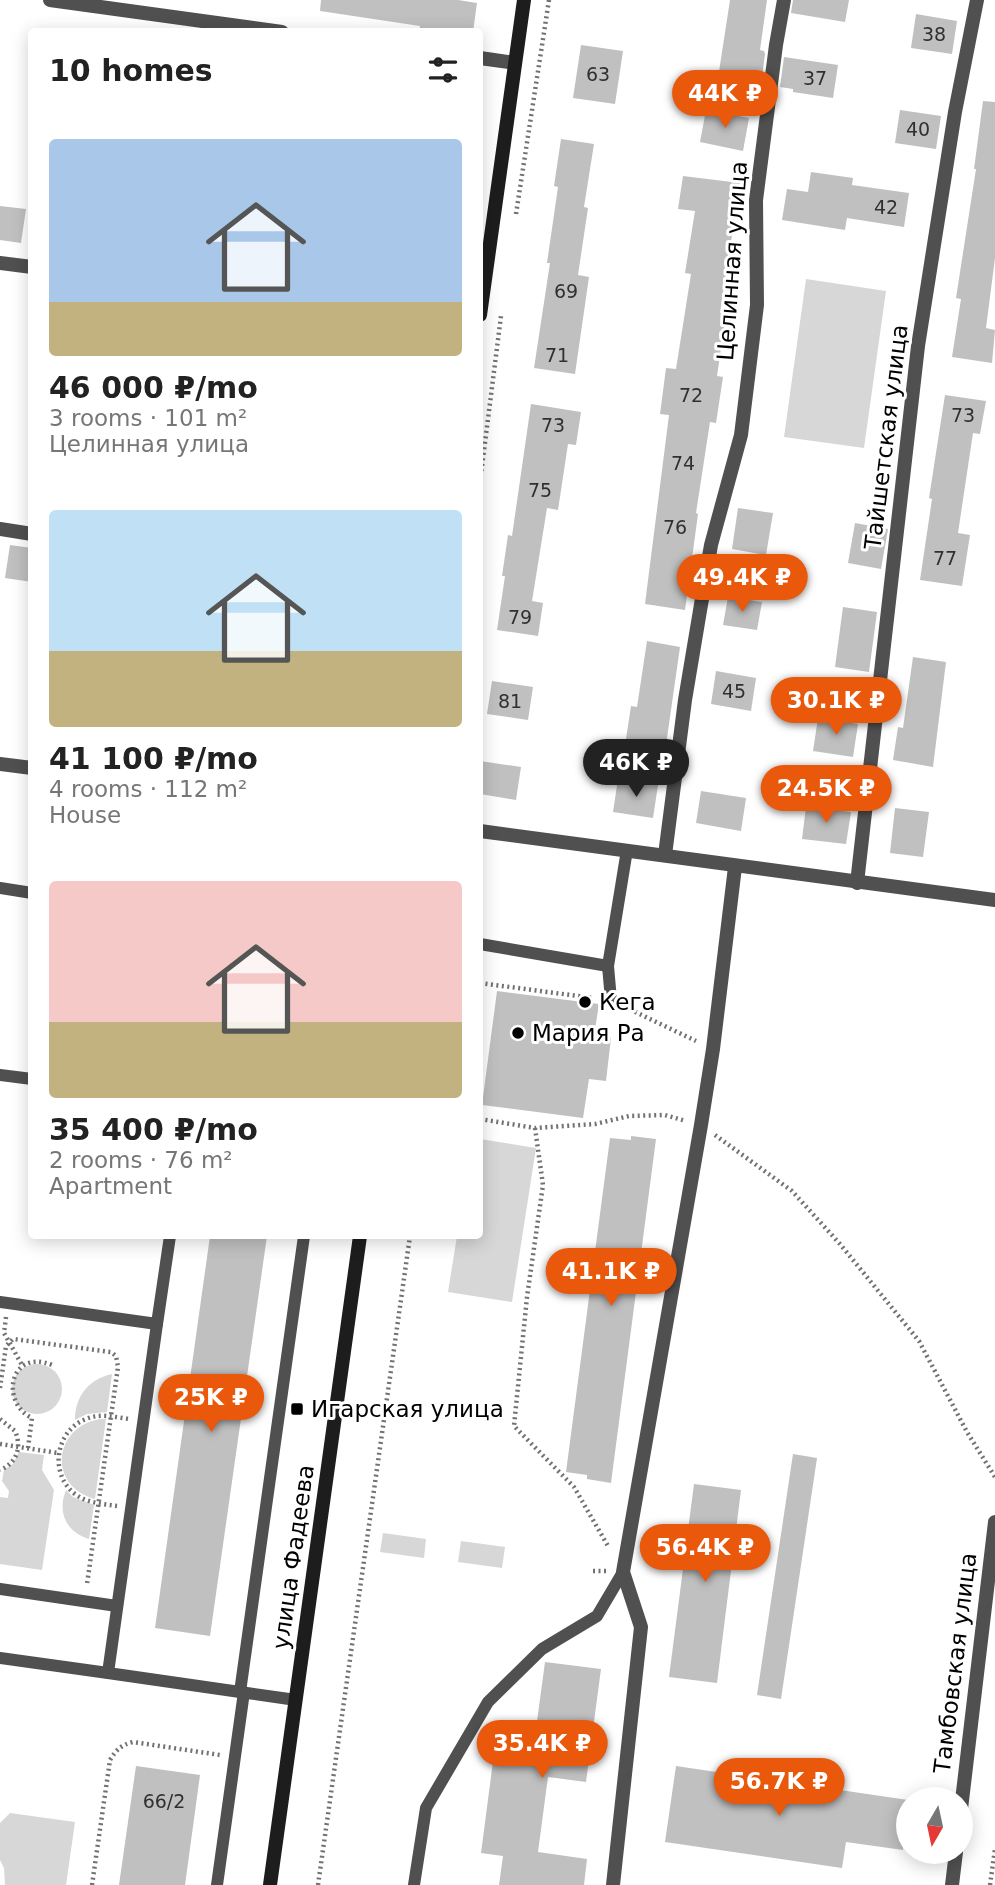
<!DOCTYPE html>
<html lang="en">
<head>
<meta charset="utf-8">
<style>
	:root { --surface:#fff; --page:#f6f6f6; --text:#222; --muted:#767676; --accent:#ea580c }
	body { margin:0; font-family:"DejaVu Sans",sans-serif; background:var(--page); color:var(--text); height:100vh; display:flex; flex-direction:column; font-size:26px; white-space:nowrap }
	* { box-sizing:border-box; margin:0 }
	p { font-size:23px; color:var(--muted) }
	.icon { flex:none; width:38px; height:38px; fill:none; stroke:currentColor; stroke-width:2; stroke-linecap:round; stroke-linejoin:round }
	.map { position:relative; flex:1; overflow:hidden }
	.details { position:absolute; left:28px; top:28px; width:455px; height:1211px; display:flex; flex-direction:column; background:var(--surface); border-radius:7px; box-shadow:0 4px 18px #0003 }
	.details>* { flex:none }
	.needle { width:46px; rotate:189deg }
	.controls { position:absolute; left:896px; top:1787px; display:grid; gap:14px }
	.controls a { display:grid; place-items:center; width:77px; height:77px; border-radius:50%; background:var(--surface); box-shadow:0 4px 18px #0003; font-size:35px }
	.price { position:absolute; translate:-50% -60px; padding:0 16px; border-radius:24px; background:var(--accent); color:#fff; font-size:23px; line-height:46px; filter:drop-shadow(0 2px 4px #0008) }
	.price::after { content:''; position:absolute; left:50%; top:42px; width:21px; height:16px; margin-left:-10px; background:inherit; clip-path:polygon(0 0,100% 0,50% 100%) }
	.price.active { background:#222; color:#fff }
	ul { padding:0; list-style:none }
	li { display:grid; align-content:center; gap:14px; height:371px; padding:0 21px }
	li span { display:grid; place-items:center; height:217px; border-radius:7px; color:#555 }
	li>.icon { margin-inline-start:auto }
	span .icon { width:126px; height:126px; fill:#fffc; stroke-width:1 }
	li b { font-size:30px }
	h2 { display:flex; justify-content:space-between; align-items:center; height:84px; padding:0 21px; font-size:30px }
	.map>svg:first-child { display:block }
	.green { fill:#d7d7d7 }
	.building { fill:#c0c0c0 }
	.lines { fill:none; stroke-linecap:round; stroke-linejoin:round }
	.path { stroke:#727272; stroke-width:4.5; stroke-dasharray:2 3.5; stroke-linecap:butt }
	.lane { stroke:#505050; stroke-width:12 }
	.street { stroke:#505050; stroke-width:14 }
	.secondary { stroke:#1d1d1d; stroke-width:14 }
	.poi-dot { fill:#000; stroke:#fff; stroke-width:2.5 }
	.labels { text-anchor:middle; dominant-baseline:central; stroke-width:6; stroke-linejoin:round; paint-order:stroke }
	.number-label { font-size:19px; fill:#303030 }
	.street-label { font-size:23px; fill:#000; stroke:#fff }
	.poi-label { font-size:23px; fill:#000; stroke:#fff; text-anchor:start }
</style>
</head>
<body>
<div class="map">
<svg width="995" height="1885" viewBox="0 0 995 1885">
	<rect width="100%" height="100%" fill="#fff"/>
	<g class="green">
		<path d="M806,279L886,291L864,448L784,437Z"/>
		<path d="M480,1139L536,1148L512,1302L448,1292L457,1236H480Z"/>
		<circle cx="37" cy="1389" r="25"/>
		<path d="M112,1374L107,1412L87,1414L75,1420C75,1396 89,1379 112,1374Z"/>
		<path d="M100,1419H106L95,1499C47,1486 53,1427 100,1419Z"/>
		<path d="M19,1452L44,1455L42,1470L54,1490L42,1570L0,1564V1497L8,1498L9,1491L2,1481L4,1470L13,1464Z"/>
		<path d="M66,1490L73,1497L94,1505L89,1539C66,1532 57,1512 66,1490Z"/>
		<path d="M383,1533L426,1539L424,1558L380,1552Z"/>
		<path d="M461,1541L505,1547L502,1568L458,1562Z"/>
		<path d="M10,1813L75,1822L66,1885H5L4,1868L0,1860V1823Z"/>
	</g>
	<g class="building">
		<path d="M321,0H458L477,3L473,32H419L420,26L320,11Z"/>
		<path d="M730,0H767L760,50L764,51L765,54L761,84L718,78Z"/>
		<path d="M793,0H849L845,22L791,13Z"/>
		<path d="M916,14L957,21L952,54L911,48Z"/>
		<path d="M581,45L623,51L615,104L573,98Z"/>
		<path d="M784,57L838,65L833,98L793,92V89L780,87Z"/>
		<path d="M983,101L995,102V258L986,328L995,330L992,363L952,357L961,299L956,298L976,169H974Z"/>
		<path d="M706,110L749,118L743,151L700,142Z"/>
		<path d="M900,110L941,116L936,149L895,143Z"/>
		<path d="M561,139L594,144L584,207L588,208L578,275L589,277L575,374L534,368L550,263H547L558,187L554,186Z"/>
		<path d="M811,172L853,178L852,185L909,193L904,227L847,218L845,230L782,220L787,189L808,192Z"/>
		<path d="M683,176L740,183L720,313L726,314L717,376L723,377L716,423L710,422L696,513L698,514L685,610L645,604L669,415L660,414L666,368L676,369L691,274L685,273L695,211L678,209Z"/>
		<path d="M0,206L26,209L21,243L0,240Z"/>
		<path d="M945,395L986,401L980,434L973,433L958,533L970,535L962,586L920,580L932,499L929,498Z"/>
		<path d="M531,404L581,412L576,445L568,444L558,510L547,508L532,601L543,603L538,636L497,630L505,576H502L508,535L512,536Z"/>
		<path d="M738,508L773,513L766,555L732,549Z"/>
		<path d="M855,523L888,529L881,569L848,563Z"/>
		<path d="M10,545L32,548V582L5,578Z"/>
		<path d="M728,597L762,602L757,630L723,625Z"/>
		<path d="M843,607L877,612L869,672L835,667Z"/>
		<path d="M647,641L680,647L666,745L626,739L631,706L637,707Z"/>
		<path d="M913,657L946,662L933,767L893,760L898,727L903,728Z"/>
		<path d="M716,671L756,678L751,711L711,704Z"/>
		<path d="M492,681L533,687L528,720L487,714Z"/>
		<path d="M818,718L858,724L853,757L813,751Z"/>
		<path d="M480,761L521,767L516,800L480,794Z"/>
		<path d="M618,779L658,785L653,818L613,812Z"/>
		<path d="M701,791L746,798L741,831L696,823Z"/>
		<path d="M806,807L851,812L846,844L802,839Z"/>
		<path d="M895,808L929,812L923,857L890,853Z"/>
		<path d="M497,991L599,1004L594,1036L611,1038L606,1081L589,1079L583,1118L482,1105Z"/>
		<path d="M631,1136L656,1139L611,1483L587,1479V1475L566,1472L610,1138L631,1140Z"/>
		<path d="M210,1236H267L210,1636L155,1628Z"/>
		<path d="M793,1454L817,1458L781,1699L757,1695Z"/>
		<path d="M694,1484L741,1490L717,1683L669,1677Z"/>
		<path d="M545,1662L601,1669L586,1782L548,1777L538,1852L587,1859L584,1885H499L503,1856L481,1853L495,1746L533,1751Z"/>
		<path d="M136,1766L200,1775L185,1885H119Z"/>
		<path d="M676,1766L908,1800L903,1850L846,1842L842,1868L665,1842Z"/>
	</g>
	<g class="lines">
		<g class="path">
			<path d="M516,214L549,0"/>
			<path d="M480,482L501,316"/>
			<path d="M480,983L593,998"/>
			<path d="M625,1007L696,1041"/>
			<path d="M480,1119L535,1128L595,1124L629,1116L665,1115L686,1121"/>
			<path d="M535,1128L543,1185L527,1297L514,1426L574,1487L608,1546"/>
			<path d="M715,1135L792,1191L840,1244L919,1341L967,1432L995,1477"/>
			<path d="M6,1317L4,1333L22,1365"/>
			<path d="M0,1388L6,1346L13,1339L111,1352L116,1356L118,1367L87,1584"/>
			<path d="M0,1419L15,1431C22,1447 17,1463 0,1470"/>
			<path d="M0,1444L58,1453"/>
			<path d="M28,1448L32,1418C0,1403 9,1348 52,1365"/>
			<path d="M117,1506C103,1504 87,1503 75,1494C49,1474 55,1431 86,1419C100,1413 114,1417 129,1419"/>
			<path d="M593,1571H606"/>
			<path d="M92,1885L110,1760C116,1750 121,1745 133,1742L220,1755"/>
			<path d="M318,1885L410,1236"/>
			<path d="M990,1885L995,1849"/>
		</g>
		<g class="lane">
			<path d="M0,888L32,893"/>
			<path d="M480,944L608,966"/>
			<path d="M611,1000L608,966L627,850"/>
			<path d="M0,1075L32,1079"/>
			<path d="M0,1302L157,1324L170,1236"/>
			<path d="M157,1324L108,1673L240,1692L304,1236"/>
			<path d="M0,1589L117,1606"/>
			<path d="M0,1658L108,1673"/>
			<path d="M240,1692L296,1700"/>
			<path d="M217,1885L244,1692"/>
			<path d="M414,1885L426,1808L488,1702L542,1649L597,1616L623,1572"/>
		</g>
		<g class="street">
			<path d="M50,0L282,32"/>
			<path d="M480,58L515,63"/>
			<path d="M0,263L32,267"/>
			<path d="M0,529L32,534"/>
			<path d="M0,764L32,768"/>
			<path d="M480,831L995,900"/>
			<path d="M665,855L685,700L711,545L741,435L757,305L756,200L776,45L784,0"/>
			<path d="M857,883L918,346L955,112L977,0"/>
			<path d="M961,1809L995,1522"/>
			<path d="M613,1885L641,1627L623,1572L701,1125L713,1049L735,867"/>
			<path d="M952,1885L956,1852"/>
		</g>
		<g class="secondary">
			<path d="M480,315L524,0"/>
			<path d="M270,1885L360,1236"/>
		</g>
	</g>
	<g class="poi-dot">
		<circle cx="585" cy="1002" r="7"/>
		<circle cx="518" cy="1033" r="7"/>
		<rect x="290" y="1402" width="14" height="14" rx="3.5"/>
	</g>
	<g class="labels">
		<g class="number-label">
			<text x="934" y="34">38</text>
			<text x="598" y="74">63</text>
			<text x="815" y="78">37</text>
			<text x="918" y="129">40</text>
			<text x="886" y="207">42</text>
			<text x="566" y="291">69</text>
			<text x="557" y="355">71</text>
			<text x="691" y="395">72</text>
			<text x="963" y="415">73</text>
			<text x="553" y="425">73</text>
			<text x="683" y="463">74</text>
			<text x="540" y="490">75</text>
			<text x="675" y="527">76</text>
			<text x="945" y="558">77</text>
			<text x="520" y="617">79</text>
			<text x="734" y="691">45</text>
			<text x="510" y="701">81</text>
			<text x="164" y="1801">66/2</text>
		</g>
		<g class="street-label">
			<text transform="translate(732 261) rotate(-86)">Целинная улица</text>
			<text transform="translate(886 437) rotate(-83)">Тайшетская улица</text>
			<text transform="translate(293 1557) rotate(-82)">улица Фадеева</text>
			<text transform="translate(955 1663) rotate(-83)">Тамбовская улица</text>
		</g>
		<g class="poi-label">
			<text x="599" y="1002">Кега</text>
			<text x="532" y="1033">Мария Ра</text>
			<text x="311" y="1409">Игарская улица</text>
		</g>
	</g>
</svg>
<div class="controls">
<a><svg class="needle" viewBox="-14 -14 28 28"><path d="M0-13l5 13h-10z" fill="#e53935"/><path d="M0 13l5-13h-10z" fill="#767676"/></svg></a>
</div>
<b class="price" style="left:725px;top:130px">44K ₽</b>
<b class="price" style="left:742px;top:614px">49.4K ₽</b>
<b class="price" style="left:836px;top:737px">30.1K ₽</b>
<b class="price active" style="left:636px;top:799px">46K ₽</b>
<b class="price" style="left:826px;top:825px">24.5K ₽</b>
<b class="price" style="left:611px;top:1308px">41.1K ₽</b>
<b class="price" style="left:211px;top:1434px">25K ₽</b>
<b class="price" style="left:705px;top:1584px">56.4K ₽</b>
<b class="price" style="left:542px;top:1780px">35.4K ₽</b>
<b class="price" style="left:779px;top:1818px">56.7K ₽</b>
<section class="details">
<h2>10 homes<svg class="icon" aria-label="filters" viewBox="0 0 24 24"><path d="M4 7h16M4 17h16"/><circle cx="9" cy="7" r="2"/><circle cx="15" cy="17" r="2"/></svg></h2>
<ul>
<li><span style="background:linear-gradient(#a9c7e8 75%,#c2b280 0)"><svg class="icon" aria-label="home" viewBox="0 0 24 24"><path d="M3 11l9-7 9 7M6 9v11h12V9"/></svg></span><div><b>46 000 ₽/mo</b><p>3 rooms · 101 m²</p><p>Целинная улица</p></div></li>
<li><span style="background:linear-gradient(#bfe0f5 65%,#c2b280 0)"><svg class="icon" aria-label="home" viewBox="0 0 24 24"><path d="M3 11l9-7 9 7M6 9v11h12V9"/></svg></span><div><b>41 100 ₽/mo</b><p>4 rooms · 112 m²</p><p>House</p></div></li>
<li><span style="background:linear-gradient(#f6c9c9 65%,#c2b280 0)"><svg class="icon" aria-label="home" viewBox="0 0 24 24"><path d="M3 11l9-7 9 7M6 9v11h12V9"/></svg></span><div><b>35 400 ₽/mo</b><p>2 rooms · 76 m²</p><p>Apartment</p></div></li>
</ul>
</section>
</div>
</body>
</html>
